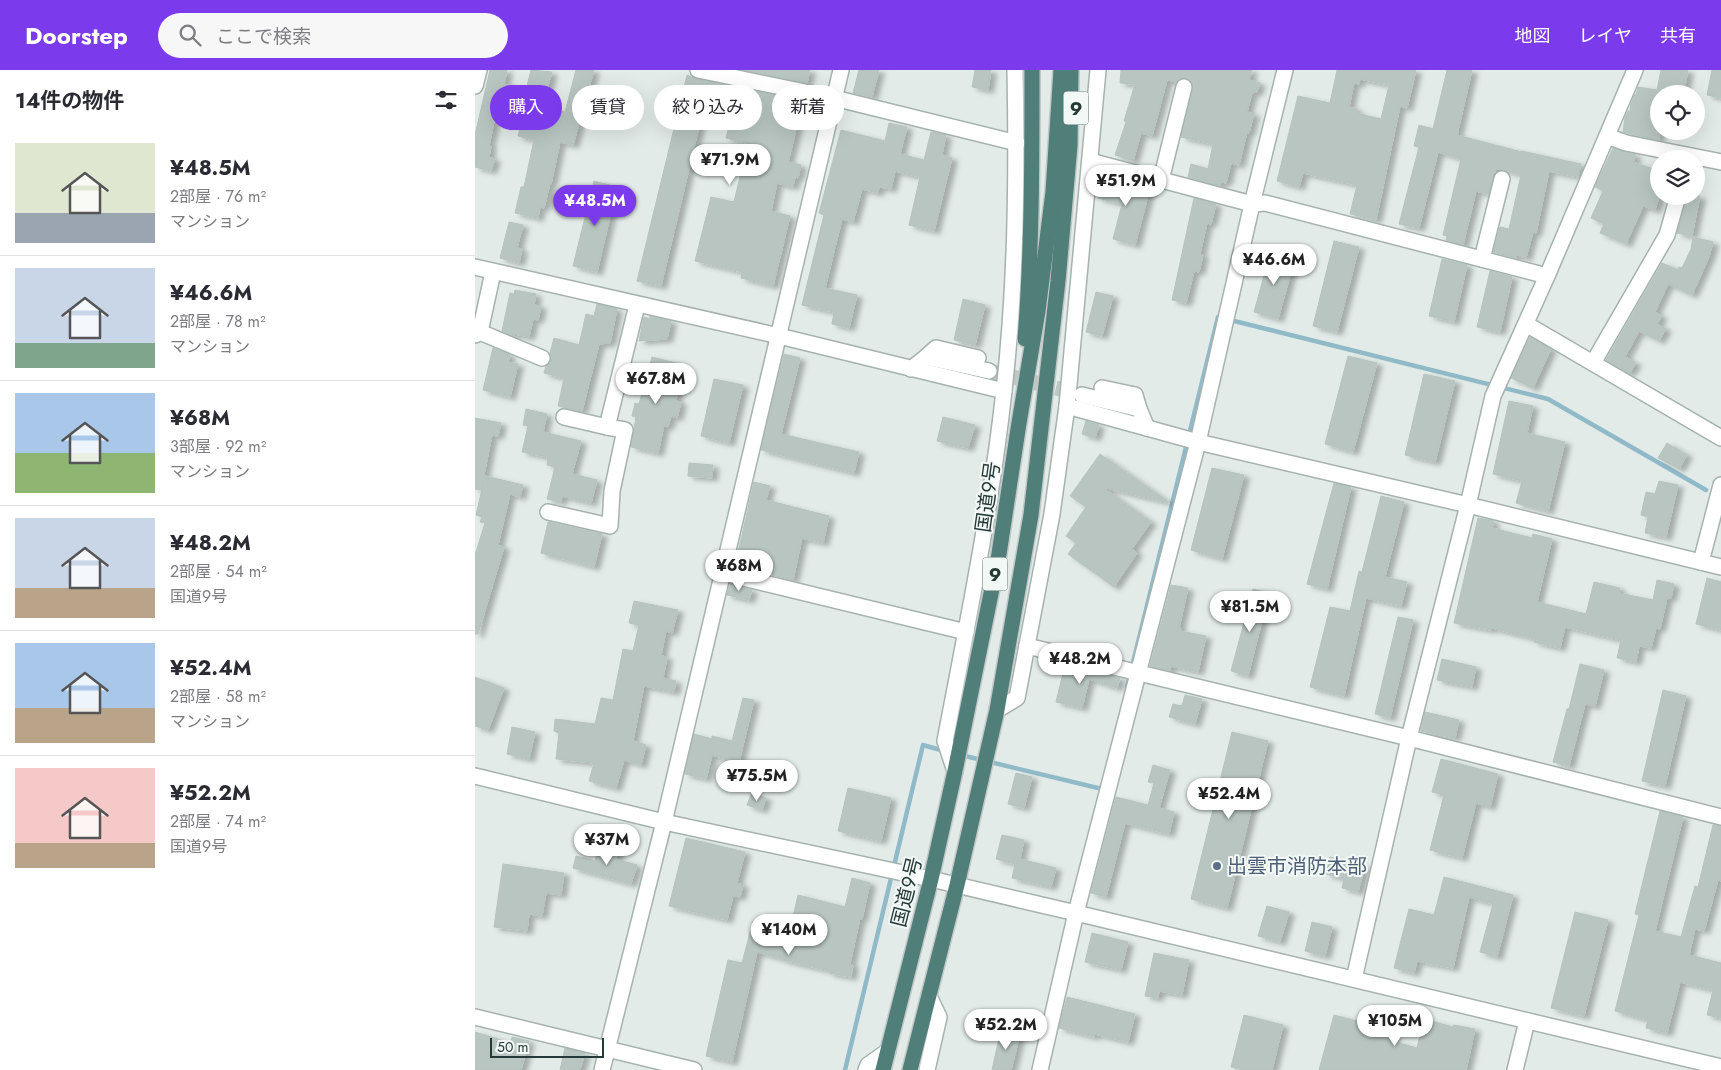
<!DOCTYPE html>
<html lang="ja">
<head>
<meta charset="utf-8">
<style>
	:root { --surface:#fff; --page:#f7f7f7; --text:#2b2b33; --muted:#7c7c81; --line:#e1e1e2; --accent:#7c3aed }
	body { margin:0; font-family:Jost,"Noto Sans JP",sans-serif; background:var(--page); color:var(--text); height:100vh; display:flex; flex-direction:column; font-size:19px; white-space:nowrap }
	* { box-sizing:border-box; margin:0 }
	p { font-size:16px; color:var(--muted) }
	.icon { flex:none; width:28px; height:28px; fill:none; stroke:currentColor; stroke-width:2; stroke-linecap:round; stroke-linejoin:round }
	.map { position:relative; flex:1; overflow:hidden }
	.sheet { display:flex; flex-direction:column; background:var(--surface); width:475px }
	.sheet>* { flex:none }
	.banner { position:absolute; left:15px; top:15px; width:475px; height:45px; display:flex; gap:10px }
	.fabs { position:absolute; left:1175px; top:15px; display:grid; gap:10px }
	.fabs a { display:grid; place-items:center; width:55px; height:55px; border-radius:50%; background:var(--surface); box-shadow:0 5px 20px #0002; font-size:25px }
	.scale { position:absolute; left:15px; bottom:12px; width:114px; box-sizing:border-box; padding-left:5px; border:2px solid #243a36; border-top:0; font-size:14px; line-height:18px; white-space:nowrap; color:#243a36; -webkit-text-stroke:4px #f2f8f6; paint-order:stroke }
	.price { position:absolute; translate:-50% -42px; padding:0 11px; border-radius:18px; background:#fff; color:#222; font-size:16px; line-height:32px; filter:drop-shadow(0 1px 2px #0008) }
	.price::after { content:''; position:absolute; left:50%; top:30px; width:15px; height:11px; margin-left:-8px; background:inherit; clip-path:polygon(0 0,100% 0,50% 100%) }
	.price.active { background:var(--accent); color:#fff }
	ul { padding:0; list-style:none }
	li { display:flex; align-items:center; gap:15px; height:125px; padding:0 15px }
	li+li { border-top:1px solid var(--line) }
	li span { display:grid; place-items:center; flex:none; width:140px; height:100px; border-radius:0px; color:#555 }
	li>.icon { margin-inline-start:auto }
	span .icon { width:60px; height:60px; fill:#fffc; stroke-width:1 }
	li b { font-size:21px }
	h2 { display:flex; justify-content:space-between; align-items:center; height:60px; padding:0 15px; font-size:21px }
	.tag { padding:0 18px; border-radius:22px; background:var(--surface); box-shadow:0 5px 20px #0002; font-size:18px; line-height:45px }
	.tag.active { background:var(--accent); color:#fff }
	header { display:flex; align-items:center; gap:30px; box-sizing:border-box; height:70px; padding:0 25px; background:var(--accent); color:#fff }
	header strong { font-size:24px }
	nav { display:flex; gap:28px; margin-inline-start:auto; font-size:18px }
	.search { width:350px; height:45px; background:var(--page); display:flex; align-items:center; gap:12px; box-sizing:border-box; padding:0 18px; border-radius:28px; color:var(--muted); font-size:19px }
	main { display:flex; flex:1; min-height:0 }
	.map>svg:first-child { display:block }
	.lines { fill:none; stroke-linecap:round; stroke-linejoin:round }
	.stream { stroke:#91bac9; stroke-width:4.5 }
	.building { fill:#b8c5c1; stroke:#b6c3bf; fill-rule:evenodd; filter:url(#shadow) }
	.minor-tunnel { stroke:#bcc8c4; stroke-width:15; stroke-dasharray:15 8; stroke-linecap:butt }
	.minor-casing { stroke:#a5b2af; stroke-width:18 }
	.tertiary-casing { stroke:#a5b2af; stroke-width:18 }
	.trunk-casing { stroke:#c2c8c7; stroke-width:18 }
	.minor { stroke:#fff; stroke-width:15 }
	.tertiary { stroke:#fff; stroke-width:15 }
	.trunk { stroke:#507e79; stroke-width:15 }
	.service-dot { fill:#5c6f8a; stroke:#f2f8f6; stroke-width:2 }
	.labels { text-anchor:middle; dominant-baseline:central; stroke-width:4; stroke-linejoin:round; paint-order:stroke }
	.shield { fill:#f2f8f6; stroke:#627370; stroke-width:1 }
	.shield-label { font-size:19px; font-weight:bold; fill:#243a36 }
	.street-label { font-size:20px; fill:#243a36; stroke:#f2f8f6 }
	.service-label { font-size:20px; fill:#4e5e75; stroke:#f2f8f6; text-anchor:start }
</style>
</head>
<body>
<header>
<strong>Doorstep</strong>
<div class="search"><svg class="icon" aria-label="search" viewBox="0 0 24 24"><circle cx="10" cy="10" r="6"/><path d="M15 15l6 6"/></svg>ここで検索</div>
<nav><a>地図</a><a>レイヤ</a><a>共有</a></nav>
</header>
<main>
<section class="sheet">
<h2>14件の物件<svg class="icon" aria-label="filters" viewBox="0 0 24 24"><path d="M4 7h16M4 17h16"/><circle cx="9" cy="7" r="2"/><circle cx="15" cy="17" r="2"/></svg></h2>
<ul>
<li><span style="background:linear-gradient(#dfe7d0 70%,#9aa5b1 0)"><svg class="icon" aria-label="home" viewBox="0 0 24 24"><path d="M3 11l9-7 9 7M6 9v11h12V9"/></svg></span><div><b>¥48.5M</b><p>2部屋 · 76 m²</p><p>マンション</p></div></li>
<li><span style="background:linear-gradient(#c9d6e8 75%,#7fa58c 0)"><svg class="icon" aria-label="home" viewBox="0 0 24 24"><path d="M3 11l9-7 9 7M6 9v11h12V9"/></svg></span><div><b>¥46.6M</b><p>2部屋 · 78 m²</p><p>マンション</p></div></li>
<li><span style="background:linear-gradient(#a9c7e8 60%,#8fb573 0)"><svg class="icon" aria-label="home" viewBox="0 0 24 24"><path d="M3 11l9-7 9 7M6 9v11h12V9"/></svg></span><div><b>¥68M</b><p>3部屋 · 92 m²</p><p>マンション</p></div></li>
<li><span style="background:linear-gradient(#c9d6e8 70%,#b9a48a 0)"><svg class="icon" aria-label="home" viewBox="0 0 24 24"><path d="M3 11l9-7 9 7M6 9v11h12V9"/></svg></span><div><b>¥48.2M</b><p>2部屋 · 54 m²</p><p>国道9号</p></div></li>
<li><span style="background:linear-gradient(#a9c7e8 65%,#b9a48a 0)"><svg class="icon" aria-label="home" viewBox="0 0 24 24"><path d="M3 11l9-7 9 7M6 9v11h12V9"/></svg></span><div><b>¥52.4M</b><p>2部屋 · 58 m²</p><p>マンション</p></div></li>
<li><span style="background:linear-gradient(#f6c9c9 75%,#b9a48a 0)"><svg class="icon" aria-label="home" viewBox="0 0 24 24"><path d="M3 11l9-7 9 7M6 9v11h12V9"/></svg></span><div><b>¥52.2M</b><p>2部屋 · 74 m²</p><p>国道9号</p></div></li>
</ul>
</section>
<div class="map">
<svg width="1246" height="1000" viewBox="0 0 1246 1000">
	<defs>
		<filter id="shadow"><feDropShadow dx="5.5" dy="3" stdDeviation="2.5" flood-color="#0004"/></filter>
	</defs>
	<rect width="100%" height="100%" fill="#e2ebe8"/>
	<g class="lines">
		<g class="stream">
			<path d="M652,617L743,247L1073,329L1231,420"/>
			<path d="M486,685L627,719V716"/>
			<path d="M370,1000L448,675L469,681"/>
		</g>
	</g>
	<g class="building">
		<path d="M15,0H32L29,14L51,20L56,0L77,2L67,36L90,42L101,0H119L98,75L85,72L76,114L75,113L69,138L65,137L63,148L40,143L46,117H49L59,70L43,66L50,38L23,32L14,76H16L14,87L20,89L16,101L0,97V65Z"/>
		<path d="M269,0H335L332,13Z"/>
		<path d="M384,0H404L397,27L378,23Z"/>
		<path d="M500,0H516L513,20L497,17Z"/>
		<path d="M646,0H777L774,10L785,13L782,22L777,23L772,42L779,44L774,63L772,62L764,95L756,93L751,113L746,112L745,116L713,107L716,94L733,99L738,74L706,67L719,16L716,11L712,8H706L702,12L692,10L677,66L666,63L658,91L640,85L651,52L649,51L660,14L645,13Z"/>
		<path d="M862,0H941L932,38L925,36L901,150L875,144L882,115L828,103L824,117L802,111L823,26L855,33ZM885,9L914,15L906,49L881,43L882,39L874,37L879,13L884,14Z"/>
		<path d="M972,0H997L982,65L1047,82V81L1106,94L1103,107L1074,101L1061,163L1058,162L1051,188L1042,185L1041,188L1018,182L1025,157L1034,159L1046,105L1030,100L1021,99L1013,124L1001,121L988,175L971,170L972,166L968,165L986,89L963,82L944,158L924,154L944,77L939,76L944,55L958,59Z"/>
		<path d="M1186,0H1213L1209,21L1204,20L1203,24H1184V70L1148,62L1150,48L1153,41H1155L1156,34L1160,24L1161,25L1163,17L1182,20Z"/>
		<path d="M1237,0H1246V28L1232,25Z"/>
		<path d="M212,5L221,9L328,31L313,92L326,95L323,108L320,107L318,117L302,113L296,141L315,146L298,216L266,208L267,202L220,191L236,127L259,132L266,102L272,103L279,75L251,68L261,30L232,23L186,216L162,211Z"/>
		<path d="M414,53L432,57L425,84L449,90L456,62L471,65L467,85L477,88L459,161L434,155L445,107L420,101L416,119L404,117L403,123L387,119L378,152L367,149L350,218L382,225L374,258L357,254L359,242L327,235L349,145L344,143L366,60L410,71Z"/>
		<path d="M1138,78L1161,85L1158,92L1184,101V127L1180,140L1168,136L1151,174L1125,163L1129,154L1116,148L1128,121L1120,117Z"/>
		<path d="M629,106L675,118L660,175L638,169L647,134L623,128Z"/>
		<path d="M119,111L142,117L122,202L98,196Z"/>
		<path d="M1212,126H1225L1217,166L1202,163Z"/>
		<path d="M719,128L741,134L736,154L732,153L725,184L728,185L724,202L719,201L711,233L697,230Z"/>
		<path d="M34,152L48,155L42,178L47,179L44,193L25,188Z"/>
		<path d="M1218,167L1238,172L1234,187L1217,225L1193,214L1180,242L1187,246L1182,254L1191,259L1184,271L1164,261L1150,287L1161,293L1154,304L1131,290L1187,193L1203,200L1204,197L1207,198L1216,179Z"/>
		<path d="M859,171L884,177L862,262L838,256Z"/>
		<path d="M795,184L819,191L803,249L779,242Z"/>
		<path d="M967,189L992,195L979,252L954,246Z"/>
		<path d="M1015,201L1037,207L1025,262L1002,257Z"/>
		<path d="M40,220L61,224L59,235L66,236L63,250L58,249L54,267L39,264V266L27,261L35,223L39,224Z"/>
		<path d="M621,222L638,226L627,266L611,262Z"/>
		<path d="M488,229L510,235L500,275L479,270Z"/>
		<path d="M122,234L142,239L135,273L124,274L107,341L83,336L89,308L69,303L71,296L76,291L75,283L79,268L104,275L111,244L119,246Z"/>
		<path d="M175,246L196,251L192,269L164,271L169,247L175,249Z"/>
		<path d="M1055,267L1076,279L1058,318L1036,308Z"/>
		<path d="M18,278L35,285L33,292L43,294L35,327L8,320Z"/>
		<path d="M309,284L325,288L306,364L384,382L379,403L286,380Z"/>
		<path d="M873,286L902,293L878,382L850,374Z"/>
		<path d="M177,287L205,294L198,320L203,321L201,331L206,332L202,348L196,346L193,357L189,355L183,383L156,377L161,347L157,346L160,333L164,334Z"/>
		<path d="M949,304L980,311L960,392L930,385Z"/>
		<path d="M239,309L268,315L254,373L226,366Z"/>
		<path d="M1034,331L1058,336L1052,363L1090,372L1073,441L1041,433L1047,411L1018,404Z"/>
		<path d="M51,339L72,344L68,362L106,371L97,404L122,410L116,433L87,426L86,432L72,429L80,397L72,395L73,387L47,382L53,356L48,355Z"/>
		<path d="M468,347L500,355L493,378L462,371Z"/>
		<path d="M0,348L26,353L23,366L17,365L6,420L0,419Z"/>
		<path d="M611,351L624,355L620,368L607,364Z"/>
		<path d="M1192,373L1212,385L1204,399L1183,388Z"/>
		<path d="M625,384L695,433L627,417L676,452L657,479L662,483L639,517L593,484L601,473L591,466L611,437L595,426Z"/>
		<path d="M214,393L238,395L237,408L213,406Z"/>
		<path d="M737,398L769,405L747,489L716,480Z"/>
		<path d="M10,406L48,415L45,427L35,424L23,475L29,477L3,564H0V485L10,453L5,452L7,447L1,445Z"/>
		<path d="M1184,411L1203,415L1191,467L1170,463L1173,447L1166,445L1171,422L1180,424Z"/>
		<path d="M279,412L295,416L291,430L354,446L348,473L327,468L318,510L297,505L299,494L262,487Z"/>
		<path d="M859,413L876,417L852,519L832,514Z"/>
		<path d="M906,426L929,432L910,507L932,512L926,536L891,528L869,626L835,617L855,537L875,541L884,501L887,502Z"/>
		<path d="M1003,448L1019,451L1017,458L1057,468L1058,464L1077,469L1062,532L1111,544L1119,512L1145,518L1144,523L1178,530L1182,510L1199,514L1196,528H1192L1185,559L1181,558L1176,578L1164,576L1161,592L1142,588L1146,570L1090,557L1085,578L1059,572L1060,569L1017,558L1016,560L979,553Z"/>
		<path d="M73,452L127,464L119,497L66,483Z"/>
		<path d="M1232,508L1246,512V560L1221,554Z"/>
		<path d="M255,514L277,520L274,530L252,525Z"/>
		<path d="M696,515L713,518L704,558H706L705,561L731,566L723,602L696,596L695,601L675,596Z"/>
		<path d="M778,519L794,523L773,606L756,601Z"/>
		<path d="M159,531L203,540L197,563L191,561L186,586L192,587L188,608L201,611L199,622L169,616L158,671L171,675L166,695L149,690L141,718L114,711L119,693L81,689L84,663L79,661L80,649L120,654L126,628L138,630L148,579L158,581L164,555L154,553Z"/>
		<path d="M923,547L938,550L915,648L900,644Z"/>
		<path d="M967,589L1001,597L997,617L962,610Z"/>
		<path d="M1105,594L1129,600L1120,636L1110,634L1094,696L1078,692L1092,639H1094Z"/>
		<path d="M590,595L645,608L642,618L614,609L607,638L581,632Z"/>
		<path d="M0,607L29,618L13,660L0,656Z"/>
		<path d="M1188,620L1211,626L1190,716L1167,711Z"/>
		<path d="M710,625L727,629L720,654L694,647L698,634L707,636Z"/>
		<path d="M268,628L279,630L264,692L237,685L231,709L210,704L219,664L237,669V666L257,671Z"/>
		<path d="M950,642L984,650L980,668L946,661Z"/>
		<path d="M37,657L60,662L54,689L32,684Z"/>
		<path d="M757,662L793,671L752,838L716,829Z"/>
		<path d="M966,689L1023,704L1015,737L1001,733L987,788L955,780L969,725L957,722Z"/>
		<path d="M678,695L695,700L684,738L699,742L694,764L650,753L631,827L616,823L641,727L673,735L679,713L673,712Z"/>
		<path d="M541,703L557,707L549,738L533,734Z"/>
		<path d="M373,718L416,728L406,771L363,761Z"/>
		<path d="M277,723L291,728L287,740L272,735Z"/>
		<path d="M1185,741L1208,747L1180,861L1206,867L1220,816L1223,817L1238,755L1246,756V811L1243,810L1229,861L1220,859L1214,885L1246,893V948L1232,945L1238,920L1205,912L1192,963L1171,958L1173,950L1140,941L1164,845L1160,844Z"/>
		<path d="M527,765L549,770L545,789L581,798L576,817L537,808L540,794L521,789Z"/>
		<path d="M211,768L270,782L262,813L268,815L265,827L258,826L252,850L194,836Z"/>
		<path d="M124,776L143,781L141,789L162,795L156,814L98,798L101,786L120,791Z"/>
		<path d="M855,787L890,796L883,822L867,818L869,809L851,804Z"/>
		<path d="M28,794L89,803L86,825L71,823L67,846L54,844L52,861L19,857Z"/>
		<path d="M969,807L1038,825L1022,887L1005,882L1018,834L994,827L978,898L942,891L939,903L919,898L934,839L959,845Z"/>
		<path d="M377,808L395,813L387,849L385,848L375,894L378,895L376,907L354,903L355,901L308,890V889L282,882L257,992L231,986L253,890L267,893L278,851L315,860L323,825L370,837Z"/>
		<path d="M792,836L814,842L805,872L783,866Z"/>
		<path d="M1100,842L1133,850L1109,946L1076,938Z"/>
		<path d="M837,852L857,857L850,886L830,881Z"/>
		<path d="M617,863L653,872L646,900L610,892Z"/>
		<path d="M679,883L714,890L707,925L684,921L683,928L670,926Z"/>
		<path d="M592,927L660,944L653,972L620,964L619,967L584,958Z"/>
		<path d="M908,939L923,942L917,971L942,978L949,949L978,957L979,955L1000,959L991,1000H844L859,945L904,957Z"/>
		<path d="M769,945L808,955L797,1000H768L756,997Z"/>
		<path d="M526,959L545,964L536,1000H517Z"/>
		<path d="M0,962L36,973L37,967L54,971L46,1000H0Z"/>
		<path d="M90,978L110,983L105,1000H85Z"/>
	</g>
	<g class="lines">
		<path class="minor-tunnel" d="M514,301L605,324"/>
		<g class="minor-casing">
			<g id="minor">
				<path d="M223,0L359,28L542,73"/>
				<path d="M0,16L4,0"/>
				<path d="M1132,66L1151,73L1246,92"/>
				<path d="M615,91L777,134L790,133L1072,206"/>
				<path d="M686,110L709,17"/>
				<path d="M1007,189L1027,109"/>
				<path d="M0,197L304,266L529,321"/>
				<path d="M1051,254L1246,368"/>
				<path d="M0,260L67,288"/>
				<path d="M0,265L5,262L18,202"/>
				<path d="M451,287L461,278L503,288"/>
				<path d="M1118,293L1192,165L1203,126"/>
				<path d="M436,299L451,287L514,301"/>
				<path d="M627,318L660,325L664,339"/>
				<path d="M607,325L664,339L672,358"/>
				<path d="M592,336L723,372L993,435L1246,497"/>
				<path d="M89,347L132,357L162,235"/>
				<path d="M73,442L135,456L137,421L150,360L132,357"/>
				<path d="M1226,492L1246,415"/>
				<path d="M248,503L491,562"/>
				<path d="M552,576L934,668L1246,747"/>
				<path d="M522,640L542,628L577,444L592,336L623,0"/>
				<path d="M480,701L470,671C492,555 516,439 529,321C541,214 542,108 540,0"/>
				<path d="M189,752L366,0"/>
				<path d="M879,909L934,668L993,435L1018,326L1072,206L1160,0"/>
				<path d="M0,947L219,1000"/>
				<path d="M391,1000L393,995L413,981"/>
				<path d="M452,1000L464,947L454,926"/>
				<path d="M565,1000L601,843L723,372L777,134L810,0"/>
				<path d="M1040,1000L1052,951"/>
			</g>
		</g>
		<g class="tertiary-casing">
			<g id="tertiary">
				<path d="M0,706L189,752L456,809L601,843L1246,997"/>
				<path d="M127,1000L189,752"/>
			</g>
		</g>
		<g class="trunk-casing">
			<g id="trunk">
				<path d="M550,269C557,180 557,90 557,0"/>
				<path d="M408,1000L456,809L480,701L524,484L544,353L563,241L578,122L586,0"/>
				<path d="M435,1000L482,815L522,640L556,445L583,211L595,75L596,0"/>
			</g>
		</g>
		<use href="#minor" class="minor"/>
		<use href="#tertiary" class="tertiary"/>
		<use href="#trunk" class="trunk"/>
	</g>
	<circle class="service-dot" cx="742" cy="796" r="5"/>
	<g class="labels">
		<g class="shield">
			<rect x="588.5" y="21.5" width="25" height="33" rx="4"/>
			<rect x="507.5" y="487.5" width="25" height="33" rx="4"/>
		</g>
		<g class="shield-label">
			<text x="601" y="38">9</text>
			<text x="520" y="504">9</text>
		</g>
		<g class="street-label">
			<text transform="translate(513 427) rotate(-82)">国道9号</text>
			<text transform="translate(432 822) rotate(-76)">国道9号</text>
		</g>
		<g class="service-label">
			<text x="752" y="796">出雲市消防本部</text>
		</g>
	</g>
</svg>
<div class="fabs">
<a><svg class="icon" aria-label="locate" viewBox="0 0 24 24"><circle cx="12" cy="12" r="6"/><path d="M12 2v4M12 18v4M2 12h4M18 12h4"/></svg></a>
<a><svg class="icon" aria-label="layers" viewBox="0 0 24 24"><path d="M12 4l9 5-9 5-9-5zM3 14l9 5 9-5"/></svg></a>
</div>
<div class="scale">50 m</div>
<b class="price" style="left:255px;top:116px">¥71.9M</b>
<b class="price" style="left:651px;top:137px">¥51.9M</b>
<b class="price active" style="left:120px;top:157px">¥48.5M</b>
<b class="price" style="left:799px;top:216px">¥46.6M</b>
<b class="price" style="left:181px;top:335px">¥67.8M</b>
<b class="price" style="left:264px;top:522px">¥68M</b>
<b class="price" style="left:775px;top:563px">¥81.5M</b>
<b class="price" style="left:605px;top:615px">¥48.2M</b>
<b class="price" style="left:282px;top:732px">¥75.5M</b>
<b class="price" style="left:754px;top:750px">¥52.4M</b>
<b class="price" style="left:132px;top:796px">¥37M</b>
<b class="price" style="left:314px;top:886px">¥140M</b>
<b class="price" style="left:920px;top:977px">¥105M</b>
<b class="price" style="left:531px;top:981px">¥52.2M</b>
<div class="banner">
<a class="tag active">購入</a>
<a class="tag">賃貸</a>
<a class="tag">絞り込み</a>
<a class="tag">新着</a>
</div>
</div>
</main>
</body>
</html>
